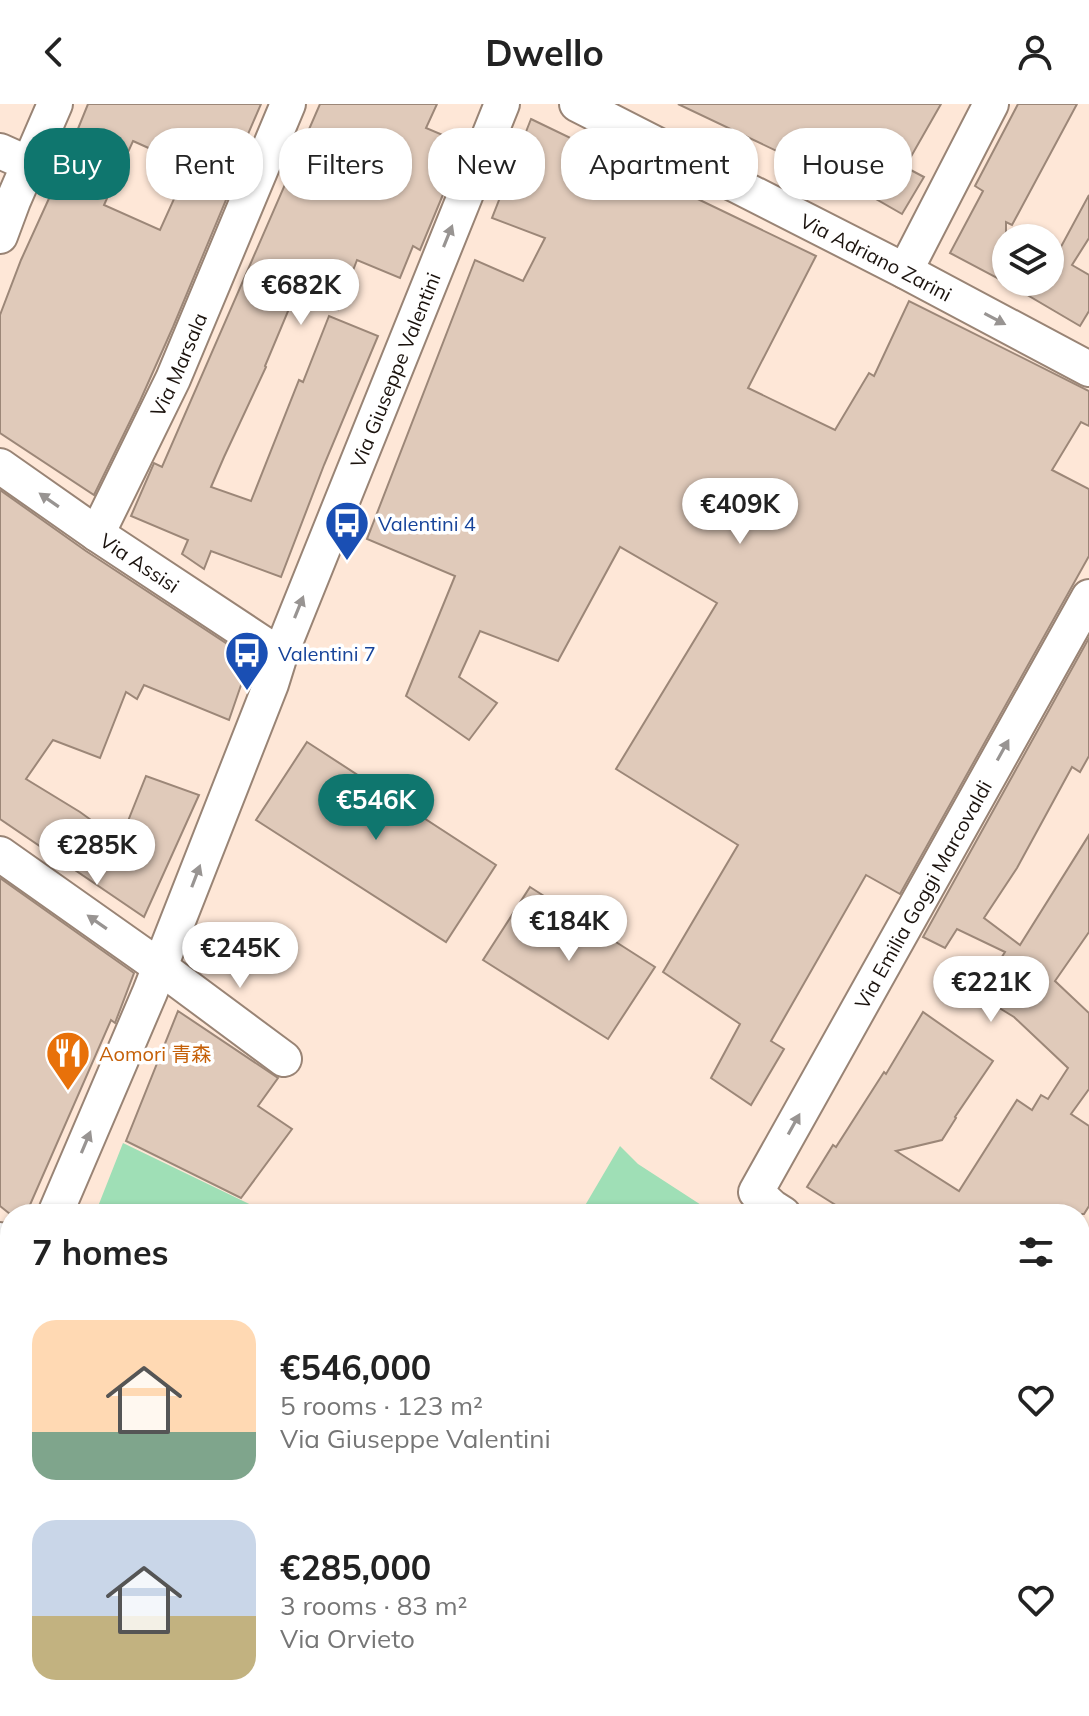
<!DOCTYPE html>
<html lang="en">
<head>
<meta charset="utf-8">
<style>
	:root { --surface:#fff; --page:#f6f6f6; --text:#222; --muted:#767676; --accent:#0f766e }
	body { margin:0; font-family:Mulish,"Noto Sans SC",sans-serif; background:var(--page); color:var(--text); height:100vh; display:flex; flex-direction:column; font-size:30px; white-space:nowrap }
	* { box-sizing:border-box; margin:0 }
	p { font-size:26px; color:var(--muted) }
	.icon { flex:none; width:44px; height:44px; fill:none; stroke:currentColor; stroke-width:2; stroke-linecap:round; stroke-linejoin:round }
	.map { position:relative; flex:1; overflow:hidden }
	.drawer { position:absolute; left:0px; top:1100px; width:1090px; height:512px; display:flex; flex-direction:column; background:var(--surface); border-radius:32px 32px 0 0; box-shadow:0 2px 6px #0004 }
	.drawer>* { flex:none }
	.top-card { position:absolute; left:24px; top:24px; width:1042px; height:72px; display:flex; gap:16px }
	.buttons { position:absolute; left:992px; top:120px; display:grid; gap:16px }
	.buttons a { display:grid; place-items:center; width:72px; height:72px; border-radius:50%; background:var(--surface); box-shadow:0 2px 6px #0004; font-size:40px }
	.price { position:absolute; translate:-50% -68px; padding:0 18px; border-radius:28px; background:#fff; color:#222; font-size:26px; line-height:52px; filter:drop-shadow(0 2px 4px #0008) }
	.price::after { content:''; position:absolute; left:50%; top:48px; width:24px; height:18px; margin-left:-12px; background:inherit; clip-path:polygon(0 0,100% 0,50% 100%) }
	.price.active { background:var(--accent); color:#fff }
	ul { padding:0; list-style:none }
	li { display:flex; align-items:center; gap:24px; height:200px; padding:0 32px }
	li span { display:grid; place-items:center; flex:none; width:224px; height:160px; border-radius:24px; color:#555 }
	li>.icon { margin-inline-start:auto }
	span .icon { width:96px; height:96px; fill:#fffc; stroke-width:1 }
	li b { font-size:34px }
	h2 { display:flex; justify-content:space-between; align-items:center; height:96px; padding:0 32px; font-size:34px }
	.tag { padding:0 28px; border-radius:32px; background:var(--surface); box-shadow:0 2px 6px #0004; font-size:28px; line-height:72px }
	.tag.active { background:var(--accent); color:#fff }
	header { display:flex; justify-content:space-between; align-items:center; height:104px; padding:0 32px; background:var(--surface); font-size:36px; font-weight:700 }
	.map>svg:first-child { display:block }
	.green { fill:#9fdfb6 }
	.building { fill:#e0caba; stroke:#9c8778; stroke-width:2; fill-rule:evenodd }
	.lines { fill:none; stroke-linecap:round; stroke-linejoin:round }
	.minor-casing { stroke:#998475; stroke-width:38 }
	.minor { stroke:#fff; stroke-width:34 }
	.oneway { fill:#989492 }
	.labels { text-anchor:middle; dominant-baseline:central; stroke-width:7; stroke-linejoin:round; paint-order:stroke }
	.street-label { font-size:20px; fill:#1a120d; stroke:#fff }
	.transit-label { font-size:20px; fill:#164399; stroke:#fff; text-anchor:start }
	.food-label { font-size:20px; fill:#c56008; stroke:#fff; text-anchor:start }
</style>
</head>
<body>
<header><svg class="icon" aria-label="back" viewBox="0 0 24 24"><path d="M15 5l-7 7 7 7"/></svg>Dwello<svg class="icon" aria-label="person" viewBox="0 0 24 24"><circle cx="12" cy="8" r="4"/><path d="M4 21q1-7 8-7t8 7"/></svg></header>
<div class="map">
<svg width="1089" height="1612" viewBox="0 0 1089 1612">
	<rect width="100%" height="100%" fill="#fee7d7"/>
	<g class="green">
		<path d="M123,1039L266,1108L271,1110H95Z"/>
		<path d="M620,1042L638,1060L715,1110H580Z"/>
		<path d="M401,1602H774L790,1612H406Z"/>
	</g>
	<g class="building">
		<path d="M88,0H261L226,81L231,84L173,223L140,297L94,391L0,329V211L21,156L56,79ZM133,37L182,59L180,62L188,64L160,126L104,101Z"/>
		<path d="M320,0H437L426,24L464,40L420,146L413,142L400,174L357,156L338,206L296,188L265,262L266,263L224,353L211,383L251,397L299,276L303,278L329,212L378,232L324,361L281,473L211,447L204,465L182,450L188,436L131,412L154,359L162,363Z"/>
		<path d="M678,0H941L905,63L924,73L902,110L867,90Z"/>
		<path d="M1018,0H1077L1012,121L1006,118V178H1050V149L1056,152L1089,91V134L1072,161L1089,171V207L1080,222L1005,178L950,149L983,87L975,82Z"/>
		<path d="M531,15L593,45L595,40L679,86L816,152L748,284L835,326L869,269L874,272L909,197L1089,287V322L1081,318L1052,366L1089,385V452L900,790L866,771L771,937L784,945L751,1001L711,974L740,920L663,868L738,741L616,665L717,499L620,443L558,557L480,527L459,573L497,599L469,636L406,592L455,472L367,435L475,156L523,177L545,134L492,114Z"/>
		<path d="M0,386L86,447L250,555L229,616L144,581L137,595L126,588L100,654L53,636L26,675L80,708L120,737L146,672L199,691L144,813L0,715Z"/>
		<path d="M1089,534V652L1080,668L1072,663L1017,764L984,814L1020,841L1089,731V828L1055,877L1089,909V985L1071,1010L1089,1022V1102L1084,1110H850L807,1083L833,1041L836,1043L884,968L886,970L923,908L993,957L955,1013L956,1014L942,1036L896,1047L959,1087L1017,996L1032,1006L1041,991L1048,995L1068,964L1014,913L978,891L1005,848L957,825L945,844L923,833Z"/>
		<path d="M307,638L496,761L446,838L256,716Z"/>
		<path d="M0,774L134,869L115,919L111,916L26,1110H10L0,1102Z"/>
		<path d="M530,783L655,863L608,935L483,856Z"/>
		<path d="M178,907L278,974L258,1002L292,1025L241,1094L126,1037Z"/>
	</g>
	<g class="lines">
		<g class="minor-casing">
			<g id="minor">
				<path id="s1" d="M577,0L905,167L1089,265"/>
				<path d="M0,47L29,60"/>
				<path d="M0,132L13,97L55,0"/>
				<path d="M905,167L991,0"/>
				<path id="s2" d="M0,362L97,430L280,551"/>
				<path id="s3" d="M97,430L173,275L288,0"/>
				<path d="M0,750L160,863L284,955"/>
				<path id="s4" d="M55,1110L150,888L271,580L280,551L502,0"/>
				<path id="s5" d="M783,1110L772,1103L756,1088L1089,493"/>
				<path d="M0,1136L10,1143"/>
				<path d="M0,1216L10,1200"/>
				<path d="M1080,1295L1089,1301"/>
			</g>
		</g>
		<use href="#minor" class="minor"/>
	</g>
	<defs><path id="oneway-solid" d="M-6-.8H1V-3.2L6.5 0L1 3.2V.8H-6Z" transform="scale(2)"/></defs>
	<g class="oneway">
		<use href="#oneway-solid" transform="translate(448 132) rotate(-68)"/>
		<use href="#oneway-solid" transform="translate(995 215) rotate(28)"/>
		<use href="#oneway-solid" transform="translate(49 396) rotate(-145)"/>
		<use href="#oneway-solid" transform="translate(299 503) rotate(-68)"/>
		<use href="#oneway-solid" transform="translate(1003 646) rotate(-61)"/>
		<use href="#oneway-solid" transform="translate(196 772) rotate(-69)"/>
		<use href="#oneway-solid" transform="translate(97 818) rotate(-145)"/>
		<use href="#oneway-solid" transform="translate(794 1020) rotate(-61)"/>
		<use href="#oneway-solid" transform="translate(86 1038) rotate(-67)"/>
	</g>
	<defs>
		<g id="bus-pin" transform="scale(2.3)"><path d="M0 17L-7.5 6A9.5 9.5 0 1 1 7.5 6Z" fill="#1a4fb4" stroke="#fff"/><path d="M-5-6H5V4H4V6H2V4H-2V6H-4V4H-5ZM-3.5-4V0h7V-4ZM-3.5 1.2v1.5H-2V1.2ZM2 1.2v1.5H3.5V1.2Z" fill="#fff"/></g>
		<g id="restaurant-pin" transform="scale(2.3)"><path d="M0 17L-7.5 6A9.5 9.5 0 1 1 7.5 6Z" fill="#e8710a" stroke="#fff"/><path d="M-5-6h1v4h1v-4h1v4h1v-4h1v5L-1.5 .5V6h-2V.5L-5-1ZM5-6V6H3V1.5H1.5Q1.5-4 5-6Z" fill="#fff"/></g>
	</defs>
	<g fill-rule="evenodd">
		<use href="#bus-pin" x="347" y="419"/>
		<use href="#bus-pin" x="247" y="549"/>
		<use href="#restaurant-pin" x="68" y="949"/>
	</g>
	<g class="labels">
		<g class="street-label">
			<text stroke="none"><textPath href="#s1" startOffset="336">Via Adriano Zarini</textPath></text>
			<text stroke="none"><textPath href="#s3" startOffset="188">Via Marsala</textPath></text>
			<text stroke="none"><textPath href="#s4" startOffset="910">Via Giuseppe Valentini</textPath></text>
			<text stroke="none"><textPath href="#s2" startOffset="170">Via Assisi</textPath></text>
			<text stroke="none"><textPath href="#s5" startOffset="376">Via Emilia Goggi Marcovaldi</textPath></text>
		</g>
		<g class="transit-label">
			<text x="378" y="419">Valentini 4</text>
			<text x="278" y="549">Valentini 7</text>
		</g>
		<g class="food-label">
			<text x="99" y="949">Aomori 青森</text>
		</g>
	</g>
</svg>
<div class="buttons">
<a><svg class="icon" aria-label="layers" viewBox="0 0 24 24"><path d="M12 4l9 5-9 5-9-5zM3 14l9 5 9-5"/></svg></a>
</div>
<b class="price" style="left:301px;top:223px">€682K</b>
<b class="price" style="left:740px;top:442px">€409K</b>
<b class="price active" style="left:376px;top:738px">€546K</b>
<b class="price" style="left:97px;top:783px">€285K</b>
<b class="price" style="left:569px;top:859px">€184K</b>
<b class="price" style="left:240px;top:886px">€245K</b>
<b class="price" style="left:991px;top:920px">€221K</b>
<div class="top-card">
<a class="tag active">Buy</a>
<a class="tag">Rent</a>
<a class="tag">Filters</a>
<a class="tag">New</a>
<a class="tag">Apartment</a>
<a class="tag">House</a>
</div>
<section class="drawer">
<h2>7 homes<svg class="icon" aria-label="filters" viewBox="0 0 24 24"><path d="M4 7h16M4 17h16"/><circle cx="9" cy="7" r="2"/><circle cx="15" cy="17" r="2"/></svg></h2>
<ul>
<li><span style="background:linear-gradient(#ffd9b3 70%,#7fa58c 0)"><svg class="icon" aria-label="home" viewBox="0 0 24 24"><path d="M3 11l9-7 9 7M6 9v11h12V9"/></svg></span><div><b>€546,000</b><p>5 rooms · 123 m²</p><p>Via Giuseppe Valentini</p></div><svg class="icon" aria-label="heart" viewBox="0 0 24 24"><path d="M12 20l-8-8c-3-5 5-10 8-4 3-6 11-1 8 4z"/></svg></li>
<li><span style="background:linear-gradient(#c9d6e8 60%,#c2b280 0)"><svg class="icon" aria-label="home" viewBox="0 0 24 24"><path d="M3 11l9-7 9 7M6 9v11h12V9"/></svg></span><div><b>€285,000</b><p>3 rooms · 83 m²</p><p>Via Orvieto</p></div><svg class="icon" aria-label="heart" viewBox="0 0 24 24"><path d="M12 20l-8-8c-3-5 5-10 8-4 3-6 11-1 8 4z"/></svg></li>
</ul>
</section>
</div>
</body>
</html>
